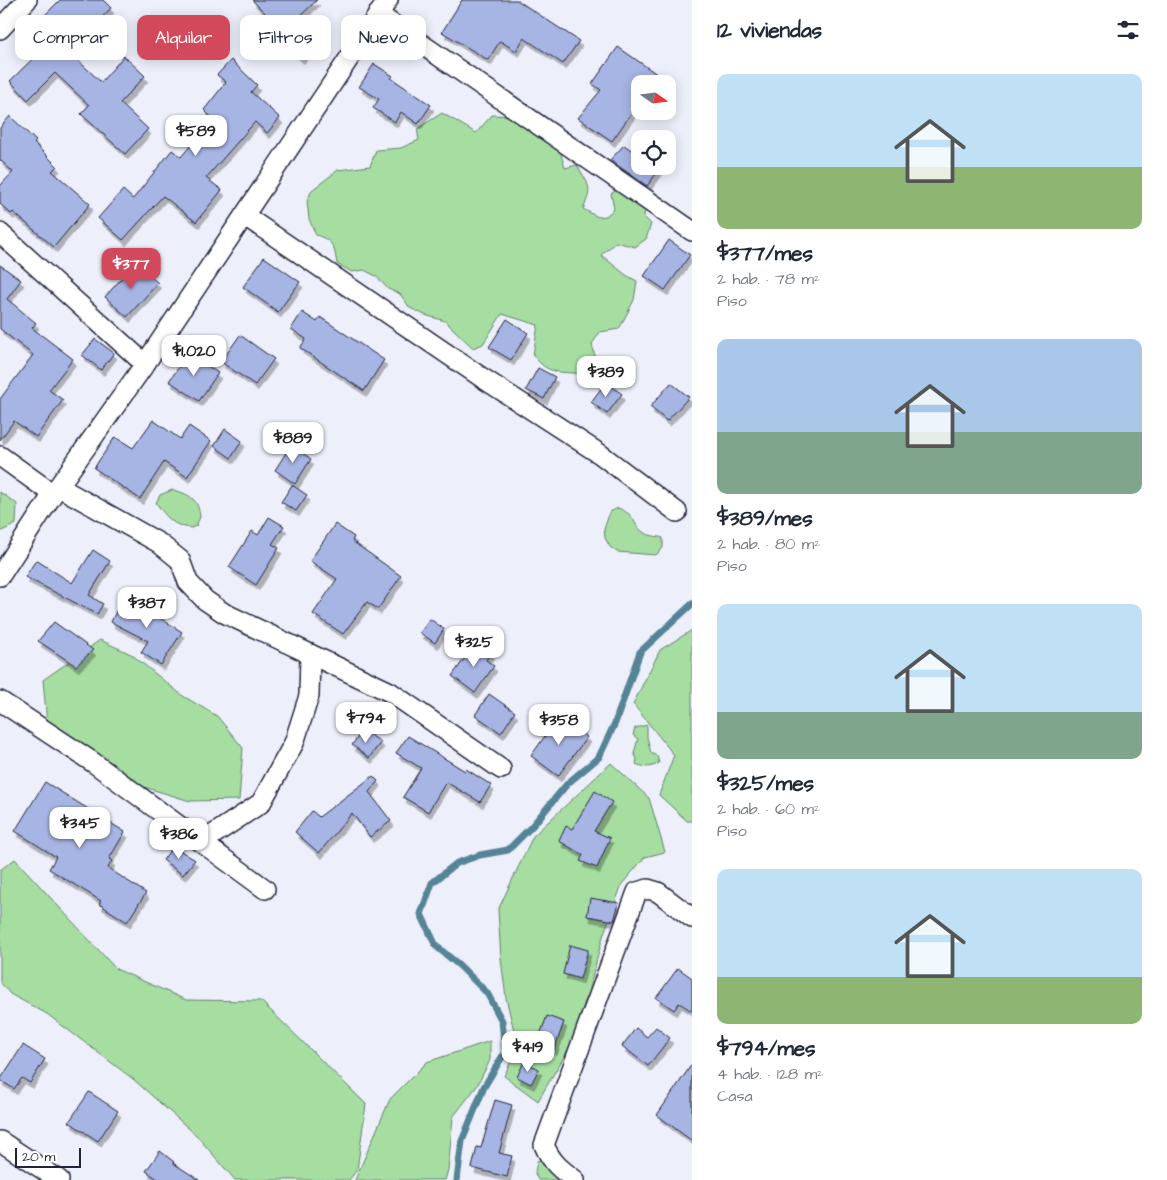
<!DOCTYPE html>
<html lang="es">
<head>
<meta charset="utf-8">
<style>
	:root { --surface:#fff; --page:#f6f6f7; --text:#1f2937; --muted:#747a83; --accent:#d1495b }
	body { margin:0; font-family:"Architects Daughter",sans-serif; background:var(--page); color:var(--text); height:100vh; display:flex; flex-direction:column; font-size:19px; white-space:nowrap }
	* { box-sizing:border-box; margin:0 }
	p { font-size:16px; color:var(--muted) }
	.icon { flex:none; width:28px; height:28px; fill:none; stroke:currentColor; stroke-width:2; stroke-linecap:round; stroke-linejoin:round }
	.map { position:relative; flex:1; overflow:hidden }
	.sheet { display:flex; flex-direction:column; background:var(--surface); width:475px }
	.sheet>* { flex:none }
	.hud { position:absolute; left:15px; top:15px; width:475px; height:45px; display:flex; gap:10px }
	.needle { width:32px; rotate:104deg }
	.controls { position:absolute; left:631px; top:75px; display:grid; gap:10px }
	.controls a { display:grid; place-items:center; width:45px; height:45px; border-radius:10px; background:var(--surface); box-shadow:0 2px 12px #0003; font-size:25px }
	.scale { position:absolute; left:15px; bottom:12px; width:66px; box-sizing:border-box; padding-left:5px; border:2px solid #22223b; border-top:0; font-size:14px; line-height:18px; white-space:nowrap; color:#22223b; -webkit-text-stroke:4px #fff; paint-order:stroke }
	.price { position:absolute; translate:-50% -42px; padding:0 11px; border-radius:10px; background:#fff; color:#222; font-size:16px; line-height:32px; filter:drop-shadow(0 1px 2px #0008) }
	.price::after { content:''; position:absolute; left:50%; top:30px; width:15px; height:11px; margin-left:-8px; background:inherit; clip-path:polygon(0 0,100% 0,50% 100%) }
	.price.current { background:var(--accent); color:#fff }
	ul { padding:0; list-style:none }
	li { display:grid; align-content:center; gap:10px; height:265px; padding:0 25px }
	li span { display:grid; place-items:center; height:155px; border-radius:10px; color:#555 }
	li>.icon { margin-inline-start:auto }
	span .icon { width:90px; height:90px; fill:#fffc; stroke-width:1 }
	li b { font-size:21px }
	h2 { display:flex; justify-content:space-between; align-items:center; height:60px; padding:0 25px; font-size:21px }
	.tag { padding:0 18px; border-radius:10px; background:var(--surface); box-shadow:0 2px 12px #0003; font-size:18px; line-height:45px }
	.tag.current { background:var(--accent); color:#fff }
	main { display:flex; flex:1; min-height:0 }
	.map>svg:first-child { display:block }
	.green { fill:#a6dda1; stroke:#64806e }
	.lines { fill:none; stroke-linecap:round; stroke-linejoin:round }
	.stream { stroke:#568497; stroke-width:7 }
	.building { fill:#a7b5e5; stroke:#22223b; filter:url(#shadow) }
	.minor-casing { stroke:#22223b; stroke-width:22 }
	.minor { stroke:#fff; stroke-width:19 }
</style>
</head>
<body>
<main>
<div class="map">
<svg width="692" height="1180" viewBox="0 0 692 1180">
	<defs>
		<filter id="shadow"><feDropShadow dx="3" dy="5.5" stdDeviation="0" flood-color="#0004"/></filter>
	</defs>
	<rect width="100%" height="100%" fill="#edf0fa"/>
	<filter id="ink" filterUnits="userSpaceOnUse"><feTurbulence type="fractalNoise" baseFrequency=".02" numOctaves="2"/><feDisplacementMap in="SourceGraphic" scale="10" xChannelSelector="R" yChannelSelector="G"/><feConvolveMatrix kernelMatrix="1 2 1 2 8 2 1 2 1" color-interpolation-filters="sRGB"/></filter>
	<g filter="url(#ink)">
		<g class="green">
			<path d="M442,113L476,133L492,115L537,117L555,134L565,168L577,165C588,184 594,187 583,209L598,217L606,216L614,209L611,194L629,178L646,202L644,217L651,224L646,239L635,247L616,242L601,255L626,275L637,281L634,300L619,329L600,332L592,344L595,357L583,374C559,371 549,376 533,355L538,325L502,314L483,344L473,348L445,321L425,315L410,308L400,294L388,289L376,276L364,270L352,272L337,264C334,247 334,241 316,235L309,219L307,201L312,190L338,170L370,166L376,150L401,148L419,140L417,129Z"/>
			<path d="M172,490C188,493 199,499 200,517L196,526L191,528C172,526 167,517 156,503L160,495Z"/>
			<path d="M0,492L17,504L16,524L0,532Z"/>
			<path d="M618,508C638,516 631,523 643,532C648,536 657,536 663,538V548L656,555L617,552L610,547L605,538L604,529L610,512Z"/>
			<path d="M692,630V821H687L659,795L674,755L633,704L660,650Z"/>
			<path d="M100,640L131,654L183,696L217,716L243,748L239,800L190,801L108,776L47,724L43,680Z"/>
			<path d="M647,725V737L651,753L657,756L659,763C651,768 645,768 636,764L637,759L634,753L638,739L633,735L635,728Z"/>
			<path d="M611,763L649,798L665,852L645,857L622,884L603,936L592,978L572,1043L538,1101L504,1076L518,1047L506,998L501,959L498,910L533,836Z"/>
			<path d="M15,859L116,969L186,1000L261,1001L366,1104L357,1170L349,1180H235L196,1135L133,1079L47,1014L10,994L0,982V870Z"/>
			<path d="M490,1041V1060L477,1086L453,1117L448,1170L445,1180H355L390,1099L427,1062Z"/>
			<path d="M546,1158L560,1180H538L535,1173L537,1161Z"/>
		</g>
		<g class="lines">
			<path class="stream" d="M457,1180L462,1141L484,1087L505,1052L502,1021L487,993L460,966L436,946L421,914L432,883L457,863L480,855L508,850L532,826L568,783L599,757L615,723L640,652L692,604"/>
		</g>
		<g class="building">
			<path d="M60,0H103L111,8L92,28L95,32L72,55L101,82L124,56L145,76L120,103L148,129L125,154L81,114L89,105L55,73L28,100L10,81L56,36L40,20Z"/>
			<path d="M252,0H317L296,20L318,39L301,58L272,33L278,26Z"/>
			<path d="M462,0H517L579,41L563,64L524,38L516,51L500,41L488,60L442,32Z"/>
			<path d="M618,47L671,84H640V101L612,141L578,118L601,90L592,84Z"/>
			<path d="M231,60L257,85L251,92L280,118L267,133L255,122L206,178L222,190L196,222L163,196L123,240L98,218L123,190L133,199L172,150L181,157L213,119L204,110L226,82L217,75Z"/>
			<path d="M374,64L393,76L391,78L431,105L418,124L401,112L395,122L373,108L379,99L359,87Z"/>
			<path d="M10,116L36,141L34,143L57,166L52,171L90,204L54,247L13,212L11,214L0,204V186L13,172L0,160V128Z"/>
			<path d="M624,145L640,156V166H662L647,186L610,160Z"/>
			<path d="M669,240L690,255L665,290L644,276Z"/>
			<path d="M264,257L300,282L278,312L243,287Z"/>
			<path d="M135,263L158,283L127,317L105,297Z"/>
			<path d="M0,265L21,280L7,299L36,323L32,328L73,359L49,390L63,400L36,437L14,421L0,440V399L33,355L0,329Z"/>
			<path d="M302,312L317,322L320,317L384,360L364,391L300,348L306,339L291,329Z"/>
			<path d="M507,319L528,333L511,360L489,347Z"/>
			<path d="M240,335L274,359L255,385L221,362Z"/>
			<path d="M95,339L114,353L101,370L82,355Z"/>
			<path d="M189,353L218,373L199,401L169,381Z"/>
			<path d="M538,368L555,377L544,399L526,390Z"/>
			<path d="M606,382L622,394L607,414L591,402Z"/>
			<path d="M671,383L689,397L667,421L650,407Z"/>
			<path d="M153,420L180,439L189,426L211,441L187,477L164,462L140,499L94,468L115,437L133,448Z"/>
			<path d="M225,429L242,441L231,458L214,446Z"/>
			<path d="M291,445L311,459L295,484L275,470Z"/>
			<path d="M292,485L307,495L296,511L281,502Z"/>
			<path d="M269,517L284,526L272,544L279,548L256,585L229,567L252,531L258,535Z"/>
			<path d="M335,524L354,537L352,541L401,576L378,609L367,602L343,634L313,614L337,579L310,561Z"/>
			<path d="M93,550L110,561L89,595L103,604L97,614L25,577L36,560L72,583Z"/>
			<path d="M124,595L182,632L161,665L141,652L148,641L111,622Z"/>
			<path d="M430,619L444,629L435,643L420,633Z"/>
			<path d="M54,622L93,650L76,666L38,641Z"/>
			<path d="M477,641L492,651L486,660L494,666L475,693L452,676Z"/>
			<path d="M489,694L515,712L501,733L475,715Z"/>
			<path d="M559,716L587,737L558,776L531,756Z"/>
			<path d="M363,730L381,742L369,758L352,745Z"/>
			<path d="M408,736L465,771L466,769L491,785L480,802L446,782L428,812L403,797L421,768L396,753Z"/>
			<path d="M373,776L378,781L369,792L391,821L370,837L352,813L319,853L295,832L312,811L319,817Z"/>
			<path d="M45,782L125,832L109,859L112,861L108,868L146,893L127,922L99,904L101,901L49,869L56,857L15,831Z"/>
			<path d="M595,791L612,802L594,831L610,838L597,868L580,861L583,855L559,841L566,826L572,829Z"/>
			<path d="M173,846L195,860L183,875L163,860Z"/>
			<path d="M590,898L619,903L614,921L587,916Z"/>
			<path d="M570,945L588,950L580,979L563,974Z"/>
			<path d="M678,968L692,978V1011L679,1003L674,1010L656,998Z"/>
			<path d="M547,1016L564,1022L554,1050L537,1043Z"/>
			<path d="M656,1027L670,1038L648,1066L622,1046L636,1028L647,1037Z"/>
			<path d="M23,1045L45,1059L30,1083L22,1078L14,1089L0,1080Z"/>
			<path d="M524,1062L539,1069L531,1084L517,1077Z"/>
			<path d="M692,1064V1141L657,1115Z"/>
			<path d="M89,1092L118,1111L98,1141L69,1122Z"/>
			<path d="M495,1100L512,1105L499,1153L512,1156L507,1177L472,1168L477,1147L481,1148Z"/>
			<path d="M160,1151L174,1162L173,1163L199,1180H159L146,1171Z"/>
		</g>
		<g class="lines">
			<g class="minor-casing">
				<g id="minor">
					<path d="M378,14L692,231"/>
					<path d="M0,29L27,0"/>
					<path d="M245,216L481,377L600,454L677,512"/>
					<path d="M0,233L145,364"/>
					<path d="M0,456L53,494"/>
					<path d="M59,487L159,543L180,560L188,582L205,600L224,613L390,692L501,769"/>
					<path d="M0,576L53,494L145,364L388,0"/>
					<path d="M0,701L94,763L265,889"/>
					<path d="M202,842L261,803L294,743L309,696L310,654"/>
					<path d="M0,1141L59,1180"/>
					<path d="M575,1180C560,1169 552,1163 544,1145L637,892L648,889L658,892L692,918"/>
				</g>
			</g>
			<use href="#minor" class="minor"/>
		</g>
	</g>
</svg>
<div class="controls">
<a><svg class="needle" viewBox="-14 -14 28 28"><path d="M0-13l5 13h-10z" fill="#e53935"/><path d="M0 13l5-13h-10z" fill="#747a83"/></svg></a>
<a><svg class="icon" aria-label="locate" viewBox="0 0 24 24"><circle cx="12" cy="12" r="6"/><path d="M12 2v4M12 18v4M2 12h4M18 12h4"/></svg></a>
</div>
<div class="scale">20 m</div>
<b class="price" style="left:196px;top:157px">$589</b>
<b class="price current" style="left:131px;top:290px">$377</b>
<b class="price" style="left:194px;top:377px">$1,020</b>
<b class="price" style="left:606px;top:398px">$389</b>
<b class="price" style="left:293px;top:464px">$889</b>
<b class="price" style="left:147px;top:629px">$387</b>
<b class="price" style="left:474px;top:668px">$325</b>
<b class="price" style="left:366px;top:744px">$794</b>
<b class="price" style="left:559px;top:746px">$358</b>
<b class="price" style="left:80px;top:849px">$345</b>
<b class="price" style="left:179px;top:860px">$386</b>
<b class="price" style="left:528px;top:1073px">$419</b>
<div class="hud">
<a class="tag">Comprar</a>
<a class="tag current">Alquilar</a>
<a class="tag">Filtros</a>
<a class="tag">Nuevo</a>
</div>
</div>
<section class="sheet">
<h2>12 viviendas<svg class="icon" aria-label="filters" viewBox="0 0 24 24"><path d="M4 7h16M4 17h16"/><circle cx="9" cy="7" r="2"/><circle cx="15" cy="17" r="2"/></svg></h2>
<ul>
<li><span style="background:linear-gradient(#bfe0f5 60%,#8fb573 0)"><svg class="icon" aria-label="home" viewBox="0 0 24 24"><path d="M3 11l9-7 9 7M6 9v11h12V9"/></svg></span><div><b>$377/mes</b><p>2 hab. · 78 m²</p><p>Piso</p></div></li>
<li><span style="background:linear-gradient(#a9c7e8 60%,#7fa58c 0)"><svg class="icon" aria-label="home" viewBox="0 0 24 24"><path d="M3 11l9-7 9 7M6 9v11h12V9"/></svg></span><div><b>$389/mes</b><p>2 hab. · 80 m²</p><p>Piso</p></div></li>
<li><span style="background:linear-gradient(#bfe0f5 70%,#7fa58c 0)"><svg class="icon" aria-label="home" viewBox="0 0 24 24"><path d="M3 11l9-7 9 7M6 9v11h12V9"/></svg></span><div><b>$325/mes</b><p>2 hab. · 60 m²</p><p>Piso</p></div></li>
<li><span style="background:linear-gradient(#bfe0f5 70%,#8fb573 0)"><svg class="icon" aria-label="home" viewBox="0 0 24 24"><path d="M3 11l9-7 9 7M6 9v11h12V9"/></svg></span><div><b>$794/mes</b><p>4 hab. · 128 m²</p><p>Casa</p></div></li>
</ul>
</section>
</main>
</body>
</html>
